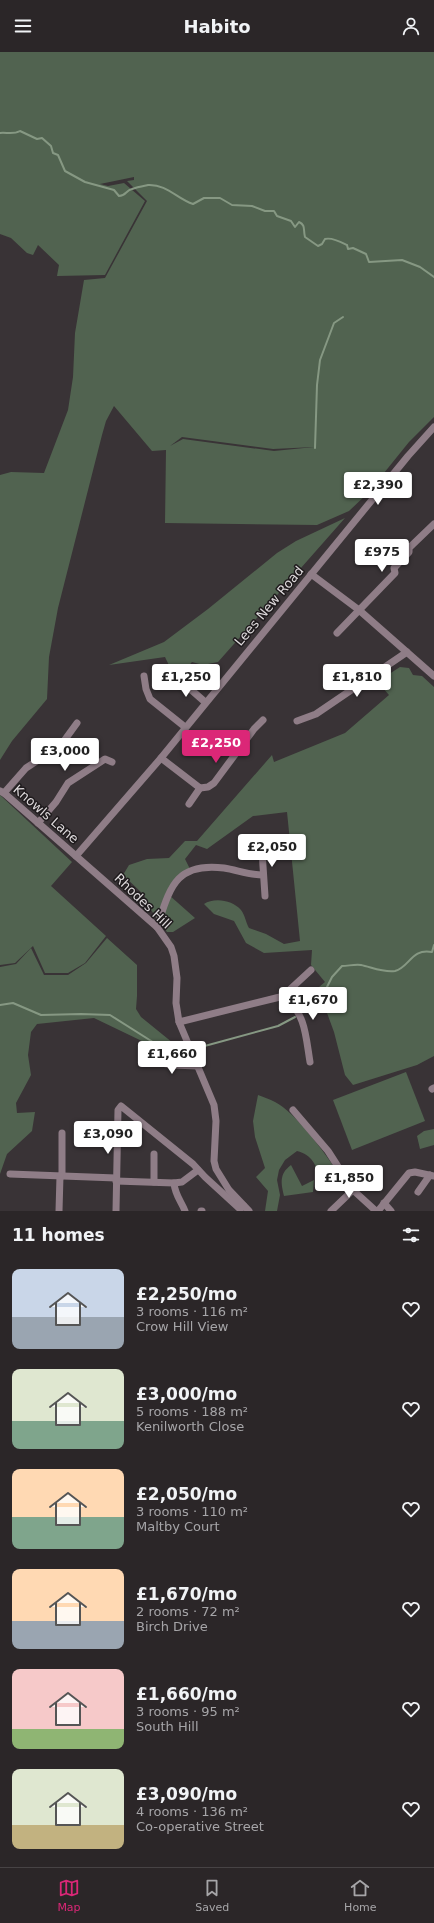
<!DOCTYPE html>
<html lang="en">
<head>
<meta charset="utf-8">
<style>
	:root { --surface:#2b2628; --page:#332e30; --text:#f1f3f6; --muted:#a6a5a8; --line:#474345; --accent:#db2777 }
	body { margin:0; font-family:"DejaVu Sans",sans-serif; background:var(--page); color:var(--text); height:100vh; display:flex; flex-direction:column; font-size:15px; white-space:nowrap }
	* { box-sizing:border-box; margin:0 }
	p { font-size:13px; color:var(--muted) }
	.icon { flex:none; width:22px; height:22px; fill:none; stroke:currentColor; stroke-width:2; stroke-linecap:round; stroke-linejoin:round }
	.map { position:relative; height:1159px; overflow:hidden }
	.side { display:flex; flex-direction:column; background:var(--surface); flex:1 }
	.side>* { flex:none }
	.price { position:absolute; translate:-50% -34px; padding:0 9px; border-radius:4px; background:#fff; color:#222; font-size:13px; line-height:26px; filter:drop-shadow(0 1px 2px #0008) }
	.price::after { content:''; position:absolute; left:50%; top:24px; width:12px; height:9px; margin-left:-6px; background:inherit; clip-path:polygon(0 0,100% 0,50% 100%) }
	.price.on { background:var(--accent); color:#fff }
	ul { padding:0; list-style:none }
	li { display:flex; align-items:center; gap:12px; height:100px; padding:0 12px }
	li span { display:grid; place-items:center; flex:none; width:112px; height:80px; border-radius:8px; color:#555 }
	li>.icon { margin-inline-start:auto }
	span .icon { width:48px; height:48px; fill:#fffc; stroke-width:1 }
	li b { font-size:17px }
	h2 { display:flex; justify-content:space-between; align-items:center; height:48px; padding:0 12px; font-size:17px }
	header { display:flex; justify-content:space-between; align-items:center; height:52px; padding:0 12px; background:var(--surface); font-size:18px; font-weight:700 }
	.tab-bar { display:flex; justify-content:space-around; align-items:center; height:56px; border-top:1px solid var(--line); background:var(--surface); font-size:11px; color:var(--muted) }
	.tab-bar a { display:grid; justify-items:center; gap:2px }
	.tab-bar .on { color:var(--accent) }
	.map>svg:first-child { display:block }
	.green { fill:#516350; fill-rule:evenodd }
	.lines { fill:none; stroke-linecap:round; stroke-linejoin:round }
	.stream { stroke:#869883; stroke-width:2 }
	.minor { stroke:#8f7d87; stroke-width:7 }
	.labels { text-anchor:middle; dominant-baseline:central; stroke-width:3; stroke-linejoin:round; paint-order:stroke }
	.street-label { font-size:13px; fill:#ddd9db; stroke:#1f1b1d }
</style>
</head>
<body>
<header><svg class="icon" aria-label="menu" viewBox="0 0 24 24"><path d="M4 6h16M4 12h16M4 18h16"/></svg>Habito<svg class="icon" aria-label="person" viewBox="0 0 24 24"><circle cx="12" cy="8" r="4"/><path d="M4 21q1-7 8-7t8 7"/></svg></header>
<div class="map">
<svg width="434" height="1159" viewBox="0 0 434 1159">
	<rect width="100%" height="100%" fill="#393336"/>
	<g class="green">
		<path d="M0,0H434V365L409,390L367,442L349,459L317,473L165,471L166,398L152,399L114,354L106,369L102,383L58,556L49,605L47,647L12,689L0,708V423L11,420L44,421L68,358L73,325L75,281L84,228L105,226L147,149L127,129L134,128V125L100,132L108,134L124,131L145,149L105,223L57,224L59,213L38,193L33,203L27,201L11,186L0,182ZM182,385L273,397L314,395L274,399L183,387L170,394Z"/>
		<path d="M345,466L218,610L203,613L192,610L176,628L165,605L109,613L164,590L208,557L277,501L296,489Z"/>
		<path d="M400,615L409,616L413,623L422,624L434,635V1004L417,1013L353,1033L345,1023L334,980L323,950L319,935L325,930L311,913L312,898L264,901L246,891L234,869L214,862L204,852C214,845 233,848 241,858C245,863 246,871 249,876L266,882L284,892L300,889L287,760L253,764L207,797L196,793L185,807L192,821L180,829L169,843L195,866L173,880H167L151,858L144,843L123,823L129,813L147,807L169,806L185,789H197L272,703L274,710L345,681L389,643L374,626H383Z"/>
		<path d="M0,743L72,810L51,834L106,884L85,911L68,921H45L33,894L15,911L0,913Z"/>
		<path d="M107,886L137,913V944L136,957L141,965L173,991L169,1003L151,1005L146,991L94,966L37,972L31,980L28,1003L31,1023L16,1051L17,1061L35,1060L32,1079L7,1102L0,1122V915L16,912L31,896L44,923H68L86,911Z"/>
		<path d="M406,1020L425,1069L352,1098L333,1048Z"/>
		<path d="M258,1043C263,1045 270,1047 275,1050C295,1060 324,1100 337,1119L320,1128C316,1112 312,1103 297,1099L285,1108L279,1118L277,1128L280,1143L277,1159H265L268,1139L256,1125L265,1116L255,1085L253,1069Z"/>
		<path d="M434,1077V1093L420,1097L417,1084L424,1079Z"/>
		<path d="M291,1113L302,1134L314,1128L313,1140L284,1144C281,1131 279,1122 291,1113Z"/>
	</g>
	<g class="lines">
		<g class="stream">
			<path d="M0,81C6,80 13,83 20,79L37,87L42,86L51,94L53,101L58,103L65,119L85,130L114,138L119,144C126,144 126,138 132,137C137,135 143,134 148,133C167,132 177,147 193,152L204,146H220L232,153L252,154L265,159H274L277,164L291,169L295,175L299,170C306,173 303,178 305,185L318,194L322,192L325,187C332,185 341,190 347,193L348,197L353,196L366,202L369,210L402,208L420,215L434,225"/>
			<path d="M315,396L317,333L320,308L334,271L343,265"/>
			<path d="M325,939L332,925L342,914C348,914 355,912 361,913C371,915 384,921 395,919C410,915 411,896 432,900L434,893"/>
			<path d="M0,953L13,951L41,963L81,962L110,963L167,999H176L201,995L278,974L295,965"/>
		</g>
		<g class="minor">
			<path d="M311,522L359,558L434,624"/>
			<path d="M337,581L395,521L394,516L409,500V496L434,472"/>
			<path d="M144,624L146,637L150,647L185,675"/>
			<path d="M180,628L205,650"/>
			<path d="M297,669L316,662L407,600"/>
			<path d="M161,706L200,736L208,735L214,731L254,677L263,668"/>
			<path d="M0,739L4,741L157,875L171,895L174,904L177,926L176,951L179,970L214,1053L216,1069L214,1109L216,1117L229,1138L249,1159"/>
			<path d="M4,741L26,716L61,693L77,671"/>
			<path d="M189,752L200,736"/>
			<path d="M38,771L56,750L68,731L105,707L112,710"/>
			<path d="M264,787L262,799L265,844"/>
			<path d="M76,804L161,706L408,404L434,375"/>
			<path d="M157,875C170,836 175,810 224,816C237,818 249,823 263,823"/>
			<path d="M285,942C306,967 305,979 310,1010"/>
			<path d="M179,970L280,945L285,942L311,918"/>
			<path d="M147,1008L172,1013L198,1014"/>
			<path d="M432,1037L434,1036"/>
			<path d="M293,1058L328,1099L353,1138L376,1159"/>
			<path d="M10,1122L116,1126"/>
			<path d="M62,1124V1081"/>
			<path d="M116,1129L174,1131L182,1130L198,1118"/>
			<path d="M154,1130V1102"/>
			<path d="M174,1131C175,1143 181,1149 185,1159"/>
			<path d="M418,1140L430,1123"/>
			<path d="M384,1151L391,1159"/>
			<path d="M59,1159L60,1124"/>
			<path d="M116,1159L118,1058L121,1054L193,1112L205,1125L240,1157L244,1154"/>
			<path d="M201,1159H202"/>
			<path d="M331,1159L353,1138"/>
			<path d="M378,1159L409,1121L415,1120L434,1124"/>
		</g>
	</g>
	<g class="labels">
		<g class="street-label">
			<text transform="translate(269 554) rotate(-50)">Lees New Road</text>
			<text transform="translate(46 762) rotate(41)">Knowls Lane</text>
			<text transform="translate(143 849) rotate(44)">Rhodes Hill</text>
		</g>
	</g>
</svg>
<b class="price" style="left:378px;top:454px">£2,390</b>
<b class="price" style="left:382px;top:521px">£975</b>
<b class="price" style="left:186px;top:646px">£1,250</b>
<b class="price" style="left:357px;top:646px">£1,810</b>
<b class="price on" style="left:216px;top:712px">£2,250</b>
<b class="price" style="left:65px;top:720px">£3,000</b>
<b class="price" style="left:272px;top:816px">£2,050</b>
<b class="price" style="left:313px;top:969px">£1,670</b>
<b class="price" style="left:172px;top:1023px">£1,660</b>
<b class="price" style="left:108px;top:1103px">£3,090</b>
<b class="price" style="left:349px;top:1147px">£1,850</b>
</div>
<section class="side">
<h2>11 homes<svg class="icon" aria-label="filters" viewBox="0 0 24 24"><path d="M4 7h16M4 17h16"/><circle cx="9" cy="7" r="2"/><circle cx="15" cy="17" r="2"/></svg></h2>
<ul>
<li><span style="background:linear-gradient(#c9d6e8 60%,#9aa5b1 0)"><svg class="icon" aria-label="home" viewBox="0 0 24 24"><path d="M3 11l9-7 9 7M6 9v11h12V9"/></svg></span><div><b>£2,250/mo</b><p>3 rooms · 116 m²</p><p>Crow Hill View</p></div><svg class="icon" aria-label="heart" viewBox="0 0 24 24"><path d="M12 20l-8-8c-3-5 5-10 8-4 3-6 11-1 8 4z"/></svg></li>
<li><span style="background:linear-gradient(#dfe7d0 65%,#7fa58c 0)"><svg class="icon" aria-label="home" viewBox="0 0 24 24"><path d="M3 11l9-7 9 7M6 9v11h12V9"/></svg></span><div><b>£3,000/mo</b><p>5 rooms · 188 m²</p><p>Kenilworth Close</p></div><svg class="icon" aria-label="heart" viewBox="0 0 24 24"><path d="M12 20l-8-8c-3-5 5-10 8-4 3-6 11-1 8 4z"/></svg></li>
<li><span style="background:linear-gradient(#ffd9b3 60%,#7fa58c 0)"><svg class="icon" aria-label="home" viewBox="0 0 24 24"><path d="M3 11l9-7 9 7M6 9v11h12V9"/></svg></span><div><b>£2,050/mo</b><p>3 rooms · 110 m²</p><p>Maltby Court</p></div><svg class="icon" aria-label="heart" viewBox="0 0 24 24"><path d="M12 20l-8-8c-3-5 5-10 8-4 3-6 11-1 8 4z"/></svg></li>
<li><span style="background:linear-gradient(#ffd9b3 65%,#9aa5b1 0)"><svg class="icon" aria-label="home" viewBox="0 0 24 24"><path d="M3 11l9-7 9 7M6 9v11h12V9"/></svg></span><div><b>£1,670/mo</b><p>2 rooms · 72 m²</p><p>Birch Drive</p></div><svg class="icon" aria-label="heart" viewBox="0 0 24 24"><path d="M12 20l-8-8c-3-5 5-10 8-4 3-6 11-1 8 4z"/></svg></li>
<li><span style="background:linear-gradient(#f6c9c9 75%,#8fb573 0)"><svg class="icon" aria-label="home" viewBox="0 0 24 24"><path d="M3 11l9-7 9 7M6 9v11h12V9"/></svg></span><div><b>£1,660/mo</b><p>3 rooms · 95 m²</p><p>South Hill</p></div><svg class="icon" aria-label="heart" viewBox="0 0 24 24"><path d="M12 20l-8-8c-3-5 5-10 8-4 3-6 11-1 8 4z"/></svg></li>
<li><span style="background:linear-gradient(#dfe7d0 70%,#c2b280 0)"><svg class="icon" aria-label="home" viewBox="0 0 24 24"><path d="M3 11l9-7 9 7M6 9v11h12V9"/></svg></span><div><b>£3,090/mo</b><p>4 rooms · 136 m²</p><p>Co-operative Street</p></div><svg class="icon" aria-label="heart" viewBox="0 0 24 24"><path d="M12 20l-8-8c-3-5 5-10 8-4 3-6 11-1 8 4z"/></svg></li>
</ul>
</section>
<nav class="tab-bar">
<a class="on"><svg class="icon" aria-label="map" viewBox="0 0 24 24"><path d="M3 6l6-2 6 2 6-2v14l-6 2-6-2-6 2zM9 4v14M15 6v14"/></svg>Map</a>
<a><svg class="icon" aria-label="saved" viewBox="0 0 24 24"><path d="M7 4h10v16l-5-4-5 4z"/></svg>Saved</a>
<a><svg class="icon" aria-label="home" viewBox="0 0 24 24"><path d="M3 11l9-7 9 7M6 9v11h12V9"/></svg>Home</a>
</nav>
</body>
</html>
